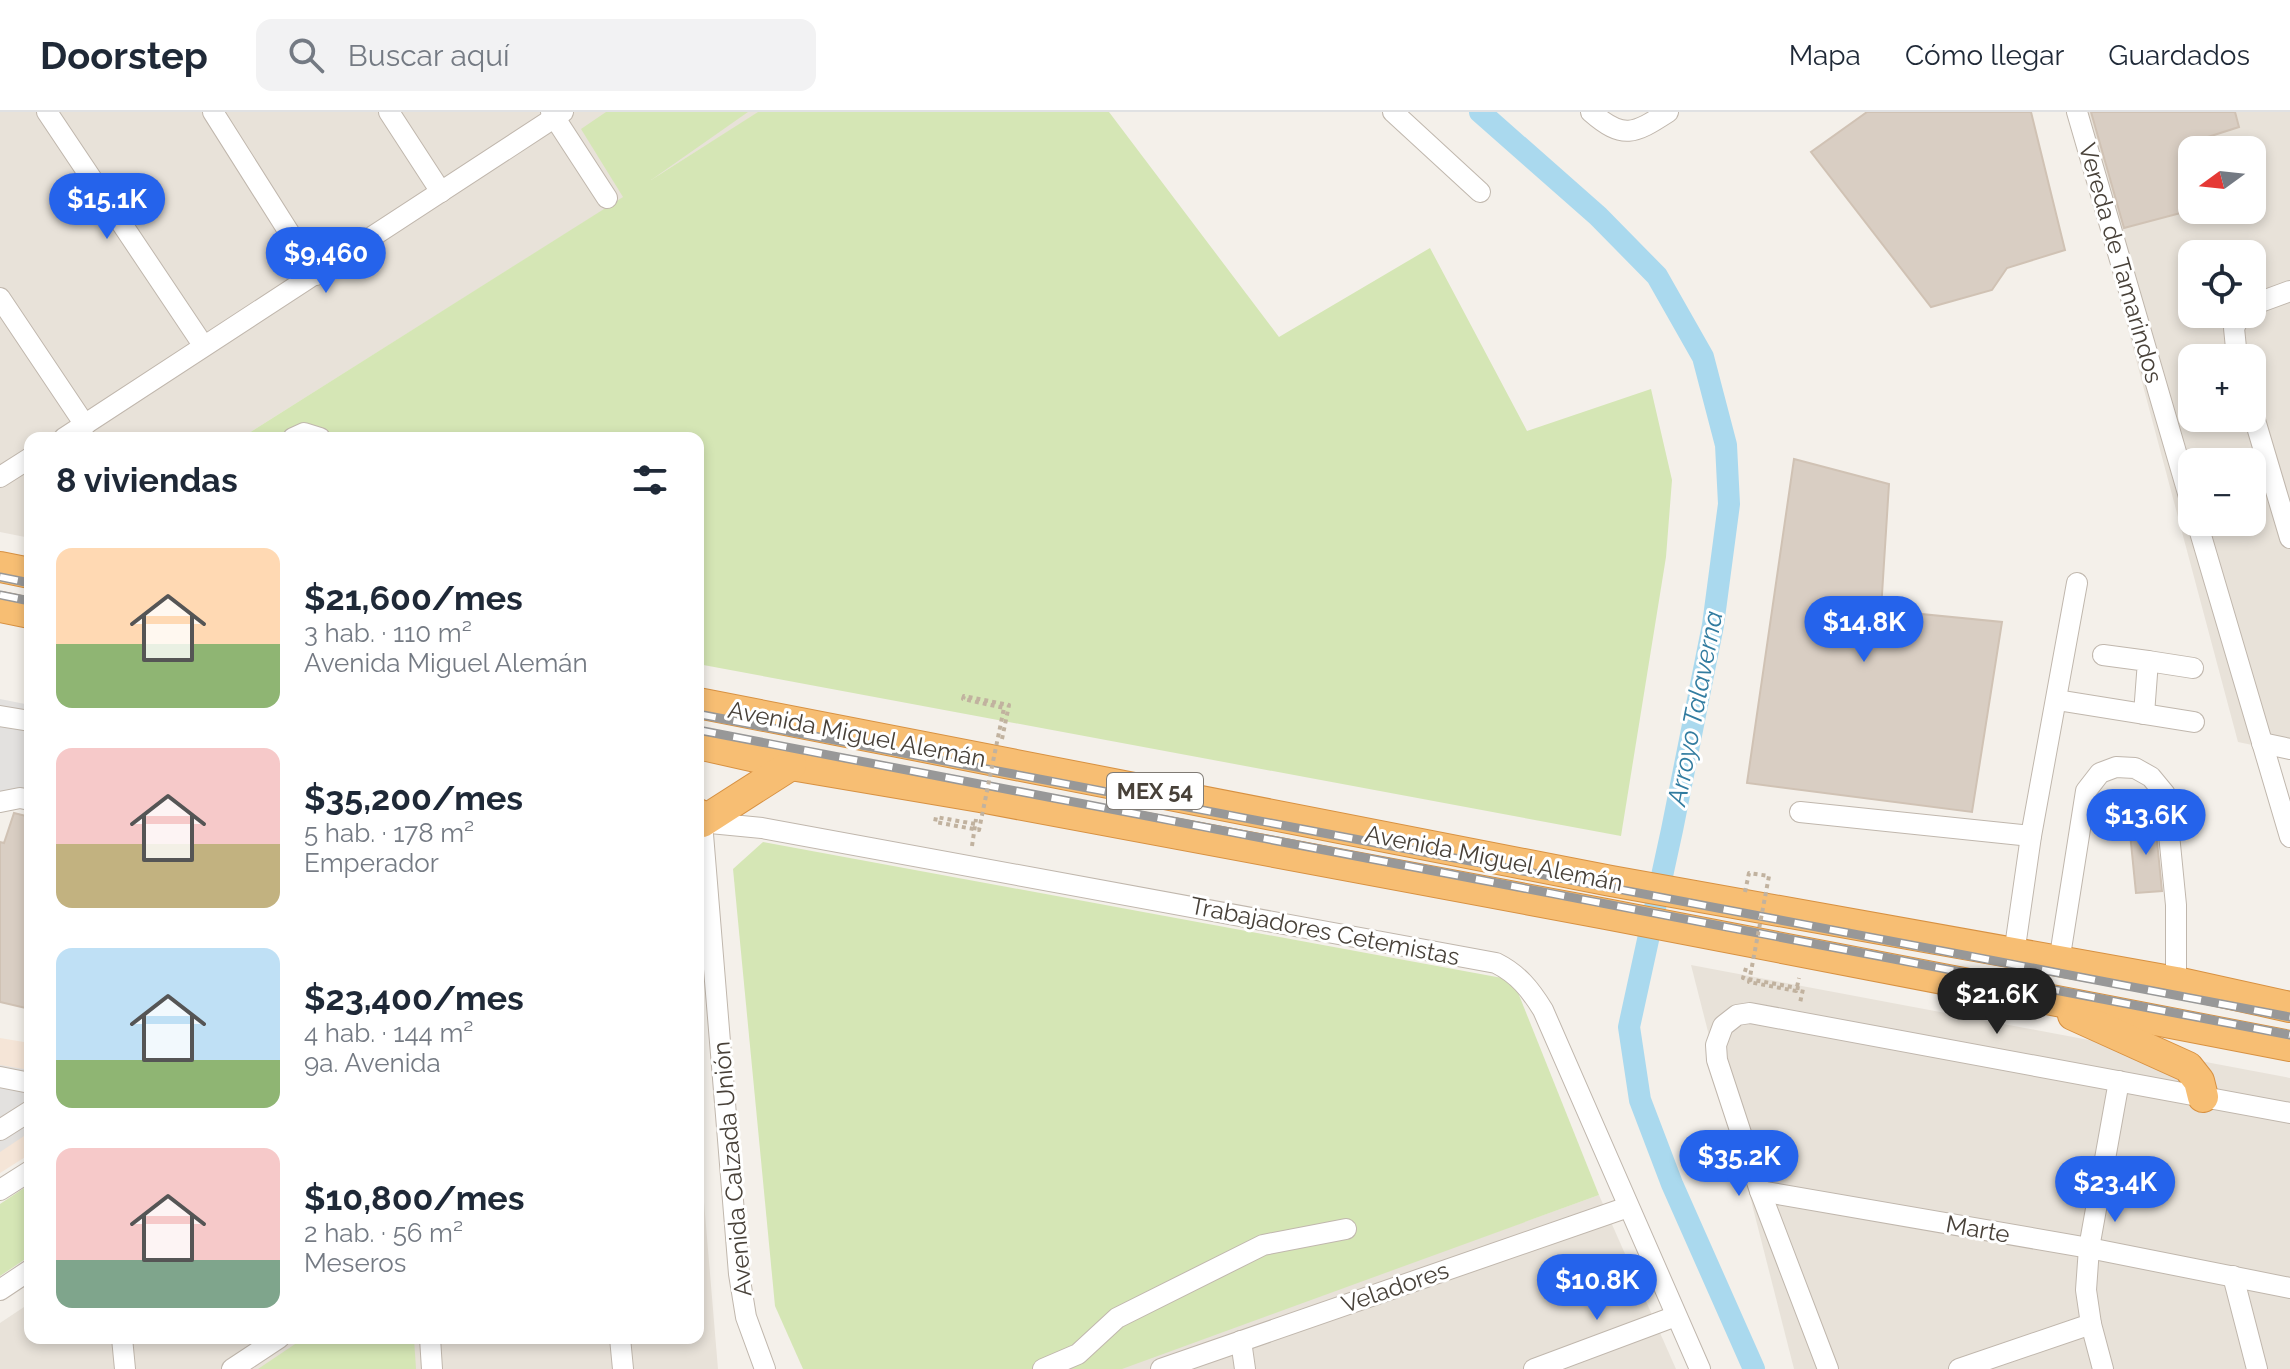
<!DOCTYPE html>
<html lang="es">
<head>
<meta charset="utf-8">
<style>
	:root { --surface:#fff; --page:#f2f2f3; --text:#1f2937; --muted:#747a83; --line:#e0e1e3; --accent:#2563eb }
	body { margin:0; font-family:Raleway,sans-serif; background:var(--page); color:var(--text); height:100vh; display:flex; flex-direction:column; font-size:30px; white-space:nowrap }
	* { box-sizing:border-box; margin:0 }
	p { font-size:26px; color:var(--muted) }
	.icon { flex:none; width:44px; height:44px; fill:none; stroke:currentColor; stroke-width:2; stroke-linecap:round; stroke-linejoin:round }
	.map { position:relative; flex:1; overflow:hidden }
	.drawer { position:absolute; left:24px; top:320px; width:680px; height:912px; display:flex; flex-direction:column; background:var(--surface); border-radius:16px; box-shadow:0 4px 12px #0003 }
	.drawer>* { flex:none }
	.needle { width:52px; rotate:255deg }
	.controls { position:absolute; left:2178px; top:24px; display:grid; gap:16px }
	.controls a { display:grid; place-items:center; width:88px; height:88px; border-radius:16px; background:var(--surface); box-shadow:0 4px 12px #0003; font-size:40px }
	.price { position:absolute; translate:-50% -68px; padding:0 18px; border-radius:28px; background:var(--accent); color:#fff; font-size:26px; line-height:52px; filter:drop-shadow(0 2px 4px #0008) }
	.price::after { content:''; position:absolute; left:50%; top:48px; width:24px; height:18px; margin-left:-12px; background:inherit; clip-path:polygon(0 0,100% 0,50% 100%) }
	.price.current { background:#222; color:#fff }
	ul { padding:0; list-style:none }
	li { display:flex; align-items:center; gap:24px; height:200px; padding:0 32px }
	li span { display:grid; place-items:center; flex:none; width:224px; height:160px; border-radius:16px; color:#555 }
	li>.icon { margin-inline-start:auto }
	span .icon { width:96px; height:96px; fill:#fffc; stroke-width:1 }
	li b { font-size:34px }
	h2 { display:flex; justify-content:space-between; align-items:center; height:96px; padding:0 32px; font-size:34px }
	header { display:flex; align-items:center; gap:48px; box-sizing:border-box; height:112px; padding:0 40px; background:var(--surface); border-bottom:2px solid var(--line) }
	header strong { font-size:38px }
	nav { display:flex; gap:44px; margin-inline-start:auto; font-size:28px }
	.search { width:560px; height:72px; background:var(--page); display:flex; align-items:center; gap:20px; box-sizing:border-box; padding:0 28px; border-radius:16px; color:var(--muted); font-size:30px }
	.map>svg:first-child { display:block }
	.residential { fill:#e8e2d9; fill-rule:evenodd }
	.commercial { fill:#f5e5d7 }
	.green { fill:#d5e6b5 }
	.parking { fill:#e3e1df }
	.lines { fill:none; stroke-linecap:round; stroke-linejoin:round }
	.canal { stroke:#aad9ee; stroke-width:22 }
	.building { fill:#d9cec3; stroke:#d0c2b4; stroke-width:2 }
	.minor-casing { stroke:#c0b7ad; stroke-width:22 }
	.highway-casing { stroke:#d79142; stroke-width:32 }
	.path { stroke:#c1b29f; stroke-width:4; stroke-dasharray:4 4; stroke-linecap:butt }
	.minor { stroke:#fff; stroke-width:20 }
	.highway { stroke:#f7be73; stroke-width:30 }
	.rail-casing { stroke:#989898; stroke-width:9 }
	.rail { stroke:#fff; stroke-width:6; stroke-dasharray:18; stroke-linecap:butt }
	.path-bridge { stroke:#c1b29f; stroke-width:4; stroke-dasharray:4 4; stroke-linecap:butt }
	.labels { text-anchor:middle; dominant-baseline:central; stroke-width:6; stroke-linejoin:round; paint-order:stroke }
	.shield { fill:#fff; stroke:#7f7a74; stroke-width:2 }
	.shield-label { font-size:22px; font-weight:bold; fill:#484139 }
	.street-label { font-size:24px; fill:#484139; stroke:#fff }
	.water-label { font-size:26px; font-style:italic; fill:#327ca0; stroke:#fff }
</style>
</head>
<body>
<header>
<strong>Doorstep</strong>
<div class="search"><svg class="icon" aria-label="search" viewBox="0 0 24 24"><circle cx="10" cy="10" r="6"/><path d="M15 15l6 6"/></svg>Buscar aquí</div>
<nav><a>Mapa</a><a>Cómo llegar</a><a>Guardados</a></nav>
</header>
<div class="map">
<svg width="2290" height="1257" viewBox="0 0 2290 1257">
	<rect width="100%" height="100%" fill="#f4f0ea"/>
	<g class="residential">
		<path d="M0,0H759L241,326H30V426L0,420Z"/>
		<path d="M2070,0H2290V641L2238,630ZM2192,38H2252V98H2192ZM2192,142H2252V202H2192ZM2192,246H2252V306H2192ZM2192,350H2252V410H2192Z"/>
		<path d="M1691,853L2290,966V1257H1794Z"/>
		<path d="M698,1018L718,1257H0V1211L30,1191V1226H698Z"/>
		<path d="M1599,1083L1676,1257H1117L1194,1229Z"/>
	</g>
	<path class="commercial" d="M0,926L30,931V1042L0,1061Z"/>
	<g class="green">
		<path d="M606,0H748L651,68L758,0H1109L1279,225L1430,136L1527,319L1651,277L1672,368L1666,445L1621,724L698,552V326H241L623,85L581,17Z"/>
		<path d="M763,730L1513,868L1599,1083L1122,1257H803L775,1194L733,757Z"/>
		<path d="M30,1072V1144L0,1164V1092Z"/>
		<path d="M304,1226H414L416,1257H258Z"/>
	</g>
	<g class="parking">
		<path d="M0,587L30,593V698L2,691L0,697Z"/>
		<path d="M0,953L30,958V1020L0,1040Z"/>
	</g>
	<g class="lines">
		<path class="canal" d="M1480,0L1598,104L1657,164L1703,245L1726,333L1729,392L1713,513L1672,718L1629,915L1640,988L1672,1072L1754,1257"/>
	</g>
	<g class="building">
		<path d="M1867,0H2031L2065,138L2007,156L1992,178L1931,195L1811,40Z"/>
		<path d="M2091,0H2235L2239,15L2186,32L2192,51V98L2124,116Z"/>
		<path d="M1794,347L1889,372L1881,498L2002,510L1972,700L1747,671Z"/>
		<path d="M14,701L30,705V897L0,890V730L4,731Z"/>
		<path d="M2155,709L2162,779L2136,781L2129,711Z"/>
	</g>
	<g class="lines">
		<g class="minor-casing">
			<g id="minor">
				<path d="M47,0L203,233"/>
				<path d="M213,0L316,163"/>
				<path d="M389,0L441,80"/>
				<path d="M551,0L607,86"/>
				<path d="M1393,0L1480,80"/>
				<path d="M1591,0C1623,28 1634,22 1668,0"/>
				<path d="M2077,0L2192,395"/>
				<path d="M0,186L85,313"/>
				<path d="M2252,193L2290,179"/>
				<path d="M2237,246L2234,216L2241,202"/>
				<path d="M2252,298L2290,426"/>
				<path d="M64,326L563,0"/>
				<path d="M293,326L304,321L320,326"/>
				<path d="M0,365L30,346"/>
				<path d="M2197,410L2290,725"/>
				<path d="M2103,543L2148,549L2144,602"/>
				<path d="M2148,549L2193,556"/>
				<path d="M2057,588L2194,610"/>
				<path d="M0,604L30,609"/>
				<path d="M2262,631L2290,637"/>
				<path d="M0,690L20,686L30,688"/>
				<path d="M1800,700L2031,724"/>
				<path d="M700,710L762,716L1496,851C1518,862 1530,877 1543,898L1700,1257"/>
				<path d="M702,710L739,1162L746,1205L765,1257"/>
				<path d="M2014,842L2031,724L2077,471"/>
				<path d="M2059,850L2086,679L2100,661L2116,655L2135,656L2151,665L2165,682L2176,793V870"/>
				<path d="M0,965L30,971"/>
				<path d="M0,1018L30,999"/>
				<path d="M0,1078L30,1059"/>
				<path d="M1760,1079L2089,1136L2290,1176"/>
				<path d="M2233,1164L2257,1257"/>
				<path d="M0,1178L30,1158"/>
				<path d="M122,1226L125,1257"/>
				<path d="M430,1226L432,1257"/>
				<path d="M620,1226L623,1257"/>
				<path d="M1241,1229L1245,1257"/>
				<path d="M232,1257L279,1226"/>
				<path d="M1043,1257L1078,1242L1117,1206L1263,1133L1346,1117"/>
				<path d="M1161,1257L1628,1095"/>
				<path d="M1534,1257L1676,1204"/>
				<path d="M1828,1257L1760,1079L1717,948L1716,933L1723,914L1737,903L1750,901L2290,1001"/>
				<path d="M1959,1257L2091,1212"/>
				<path d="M2103,1257L2091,1212L2086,1178L2089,1136L2119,969"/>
			</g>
		</g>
		<g class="highway-casing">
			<g id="highway">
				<path d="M0,455L30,461"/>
				<path d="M0,495L30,501"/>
				<path d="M698,591L1611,769L2176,870L2290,895"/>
				<path d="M698,632L791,653L980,685L1606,802L2290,934"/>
				<path d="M698,702L702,710L791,653"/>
				<path d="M2073,903L2188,955L2199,969L2203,985"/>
			</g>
		</g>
		<g class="path">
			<path d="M1002,627L1009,593L964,584L963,587L1004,596"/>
			<path d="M972,734L976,707"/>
			<path d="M1746,856L1743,866L1803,877L1800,891"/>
		</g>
		<use href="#minor" class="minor"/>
		<use href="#highway" class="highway"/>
		<g class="rail-casing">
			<g id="rail">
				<path d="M0,465L30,471"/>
				<path d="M0,483L30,489"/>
				<path d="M698,602L2290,905"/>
				<path d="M698,618L2290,923"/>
			</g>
		</g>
		<use href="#rail" class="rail"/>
		<g class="path-bridge">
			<path d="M975,712L936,705L935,710L979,718L1004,596"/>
			<path d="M1745,780L1749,761L1769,764L1749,870L1796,879L1799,866"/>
		</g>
	</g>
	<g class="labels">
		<rect class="shield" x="1107" y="661" width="96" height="36" rx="6"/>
		<g class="shield-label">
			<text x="1155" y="679">MEX 54</text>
		</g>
		<g class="street-label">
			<text transform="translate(2121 151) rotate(74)">Vereda de Tamarindos</text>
			<text transform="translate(857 622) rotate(11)">Avenida Miguel Alemán</text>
			<text transform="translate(1494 746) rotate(11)">Avenida Miguel Alemán</text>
			<text transform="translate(1325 819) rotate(11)">Trabajadores Cetemistas</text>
			<text transform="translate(732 1057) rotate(-95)">Avenida Calzada Unión</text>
			<text transform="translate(1978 1117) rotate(10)">Marte</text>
			<text transform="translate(1395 1175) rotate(-19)">Veladores</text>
		</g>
		<g class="water-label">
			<text transform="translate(1695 596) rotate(-79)">Arroyo Talaverna</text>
		</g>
	</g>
</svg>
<div class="controls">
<a><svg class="needle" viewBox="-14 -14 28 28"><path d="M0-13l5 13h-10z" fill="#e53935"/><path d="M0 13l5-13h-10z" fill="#747a83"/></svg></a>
<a><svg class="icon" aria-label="locate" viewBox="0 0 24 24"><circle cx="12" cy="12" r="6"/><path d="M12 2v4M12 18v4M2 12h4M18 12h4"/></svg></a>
<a>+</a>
<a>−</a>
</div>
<b class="price" style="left:107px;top:129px">$15.1K</b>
<b class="price" style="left:326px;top:183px">$9,460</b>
<b class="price" style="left:1864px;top:552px">$14.8K</b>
<b class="price" style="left:2146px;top:745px">$13.6K</b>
<b class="price current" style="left:1997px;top:924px">$21.6K</b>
<b class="price" style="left:1739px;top:1086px">$35.2K</b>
<b class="price" style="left:2115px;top:1112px">$23.4K</b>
<b class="price" style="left:1597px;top:1210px">$10.8K</b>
<section class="drawer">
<h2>8 viviendas<svg class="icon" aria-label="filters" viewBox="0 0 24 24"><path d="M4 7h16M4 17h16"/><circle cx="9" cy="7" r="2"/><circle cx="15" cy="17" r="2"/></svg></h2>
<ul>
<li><span style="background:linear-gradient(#ffd9b3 60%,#8fb573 0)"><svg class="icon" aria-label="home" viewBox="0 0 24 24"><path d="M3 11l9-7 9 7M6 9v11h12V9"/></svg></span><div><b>$21,600/mes</b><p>3 hab. · 110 m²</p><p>Avenida Miguel Alemán</p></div></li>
<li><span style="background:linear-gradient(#f6c9c9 60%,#c2b280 0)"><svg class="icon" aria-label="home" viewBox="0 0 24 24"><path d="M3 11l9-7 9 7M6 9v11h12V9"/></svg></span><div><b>$35,200/mes</b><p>5 hab. · 178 m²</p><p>Emperador</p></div></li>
<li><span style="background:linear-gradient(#bfe0f5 70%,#8fb573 0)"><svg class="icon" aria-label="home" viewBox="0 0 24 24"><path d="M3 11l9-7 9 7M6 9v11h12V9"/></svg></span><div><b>$23,400/mes</b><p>4 hab. · 144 m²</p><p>9a. Avenida</p></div></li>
<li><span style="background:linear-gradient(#f6c9c9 70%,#7fa58c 0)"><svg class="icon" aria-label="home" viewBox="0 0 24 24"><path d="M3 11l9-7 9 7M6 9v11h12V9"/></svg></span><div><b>$10,800/mes</b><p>2 hab. · 56 m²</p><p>Meseros</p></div></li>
</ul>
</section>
</div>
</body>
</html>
